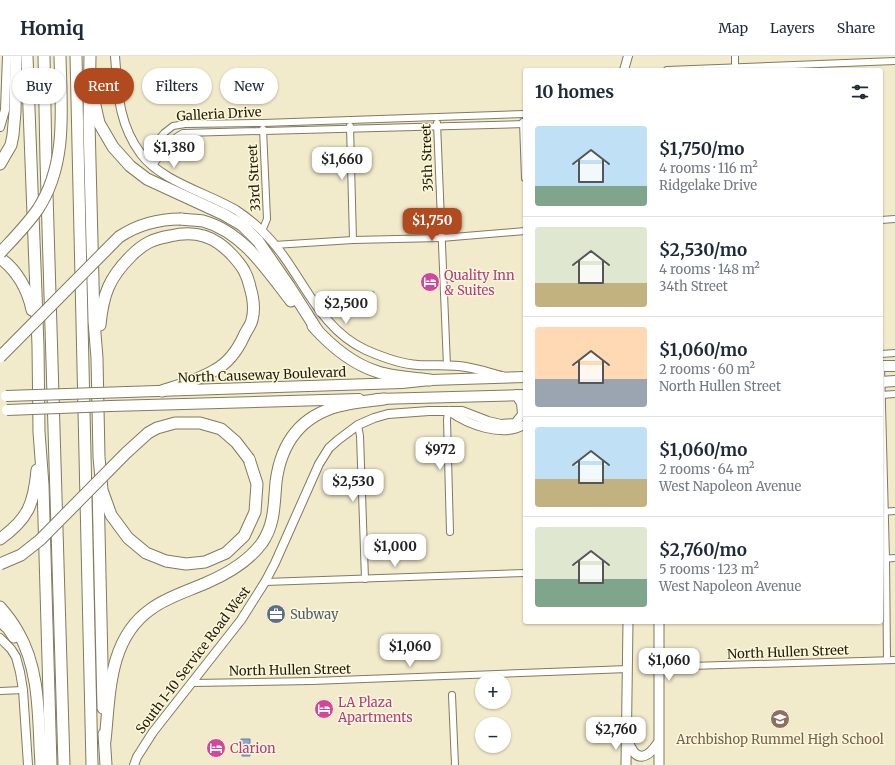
<!DOCTYPE html>
<html lang="en">
<head>
<meta charset="utf-8">
<style>
	:root { --surface:#fff; --page:#f6f6f7; --text:#1f2937; --muted:#747a83; --line:#e0e1e3; --accent:#b14b1f }
	body { margin:0; font-family:Merriweather,serif; background:var(--page); color:var(--text); height:100vh; display:flex; flex-direction:column; font-size:15px; white-space:nowrap }
	* { box-sizing:border-box; margin:0 }
	p { font-size:13px; color:var(--muted) }
	.icon { flex:none; width:22px; height:22px; fill:none; stroke:currentColor; stroke-width:2; stroke-linecap:round; stroke-linejoin:round }
	.map { position:relative; flex:1; overflow:hidden }
	.panel { position:absolute; left:523px; top:12px; width:360px; height:556px; display:flex; flex-direction:column; background:var(--surface); border-radius:4px; box-shadow:0 1px 3px #0004 }
	.panel>* { flex:none }
	.banner { position:absolute; left:12px; top:12px; width:380px; height:36px; display:flex; gap:8px }
	.tools { position:absolute; left:475px; top:617px; display:grid; gap:8px }
	.tools a { display:grid; place-items:center; width:36px; height:36px; border-radius:50%; background:var(--surface); box-shadow:0 1px 3px #0004; font-size:20px }
	.price { position:absolute; translate:-50% -34px; padding:0 9px; border-radius:8px; background:#fff; color:#222; font-size:13px; line-height:26px; filter:drop-shadow(0 1px 2px #0008) }
	.price::after { content:''; position:absolute; left:50%; top:24px; width:12px; height:9px; margin-left:-6px; background:inherit; clip-path:polygon(0 0,100% 0,50% 100%) }
	.price.selected { background:var(--accent); color:#fff }
	ul { padding:0; list-style:none }
	li { display:flex; align-items:center; gap:12px; height:100px; padding:0 12px }
	li+li { border-top:1px solid var(--line) }
	li span { display:grid; place-items:center; flex:none; width:112px; height:80px; border-radius:4px; color:#555 }
	li>.icon { margin-inline-start:auto }
	span .icon { width:48px; height:48px; fill:#fffc; stroke-width:1 }
	li b { font-size:17px }
	h2 { display:flex; justify-content:space-between; align-items:center; height:48px; padding:0 12px; font-size:17px }
	.tag { padding:0 14px; border-radius:18px; background:var(--surface); box-shadow:0 1px 3px #0004; font-size:14px; line-height:36px }
	.tag.selected { background:var(--accent); color:#fff }
	header { display:flex; align-items:center; gap:24px; box-sizing:border-box; height:56px; padding:0 20px; background:var(--surface); border-bottom:1px solid var(--line) }
	header strong { font-size:19px }
	nav { display:flex; gap:22px; margin-inline-start:auto; font-size:14px }
	.map>svg:first-child { display:block }
	.water { fill:#85a9d7; stroke:#667f9c }
	.lines { fill:none; stroke-linecap:round; stroke-linejoin:round }
	.minor-casing { stroke:#817b5f; stroke-width:8 }
	.tertiary-casing { stroke:#817b5f; stroke-width:10 }
	.secondary-casing { stroke:#817b5f; stroke-width:11 }
	.trunk-casing { stroke:#817b5f; stroke-width:12 }
	.motorway-casing { stroke:#817b5f; stroke-width:13 }
	.minor { stroke:#fff; stroke-width:6 }
	.tertiary { stroke:#fff; stroke-width:8 }
	.secondary { stroke:#fff; stroke-width:9 }
	.trunk { stroke:#fff; stroke-width:10 }
	.motorway { stroke:#fff; stroke-width:11 }
	.trunk-bridge-casing { stroke:#817b5f; stroke-width:12; stroke-linecap:butt }
	.motorway-bridge-casing { stroke:#817b5f; stroke-width:13; stroke-linecap:butt }
	.trunk-bridge { stroke:#fff; stroke-width:10 }
	.motorway-bridge { stroke:#fff; stroke-width:11 }
	.labels { text-anchor:middle; dominant-baseline:central; stroke-width:3; stroke-linejoin:round; paint-order:stroke }
	.street-label { font-size:13px; fill:#1f1d11; stroke:#fef8d8 }
	.hotel-label { font-size:13px; fill:#b23c85; stroke:#fef8d8; text-anchor:start }
	.service-label { font-size:13px; fill:#4e5e75; stroke:#fef8d8; text-anchor:start }
	.education-label { font-size:13px; fill:#785e54; stroke:#fef8d8 }
</style>
</head>
<body>
<header>
<strong>Homiq</strong>
<nav><a>Map</a><a>Layers</a><a>Share</a></nav>
</header>
<div class="map">
<svg width="895" height="709" viewBox="0 0 895 709">
	<rect width="100%" height="100%" fill="#f1eacb"/>
	<g class="water">
		<path d="M367,236H374V248H368Z"/>
		<path d="M241,683H250V700H242Z"/>
	</g>
	<g class="lines">
		<g class="minor-casing">
			<g id="minor">
				<path d="M735,0V14"/>
				<path d="M667,14L895,5"/>
				<path d="M523,66L525,122"/>
				<path d="M437,67L447,310"/>
				<path d="M350,70L353,184"/>
				<path d="M142,100L152,91L164,77L173,70L185,68L263,67L525,58"/>
				<path d="M153,110C161,97 169,84 183,77L525,68"/>
				<path d="M881,164L895,163"/>
				<path d="M262,175L267,163L263,73"/>
				<path d="M274,189L353,184L441,182L525,175"/>
				<path d="M881,298L895,297"/>
				<path d="M881,310L886,503L887,604"/>
				<path d="M881,339L895,338"/>
				<path d="M448,355L447,364L450,476"/>
				<path d="M358,369L360,380L365,523"/>
				<path d="M881,456L895,455"/>
				<path d="M881,503L895,502"/>
				<path d="M265,526L525,517"/>
				<path d="M658,611L895,604"/>
				<path d="M192,627L312,625L628,613"/>
				<path d="M0,635L23,634"/>
				<path d="M452,639L455,709"/>
			</g>
		</g>
		<g class="tertiary-casing">
			<g id="tertiary">
				<path d="M115,0C118,36 118,67 141,98C161,125 207,137 236,154C245,160 255,168 262,175C302,213 314,270 366,294C382,301 400,308 418,309C434,310 451,308 466,311C478,313 490,317 502,320"/>
				<path d="M624,14L628,0"/>
				<path d="M0,71L5,54L7,0"/>
				<path d="M449,355C467,368 504,383 525,368"/>
				<path d="M0,582L11,593L16,601L20,616L23,634L28,709"/>
				<path d="M134,709L137,701L153,676L241,564L265,526L275,507L319,408L329,392L338,384L358,369L374,362L388,358L429,355H462L488,365L501,368L515,367L525,355"/>
			</g>
		</g>
		<g class="secondary-casing">
			<g id="secondary">
				<path d="M659,566V709"/>
				<path d="M628,685C636,707 647,703 658,687"/>
				<path d="M626,709L628,566"/>
			</g>
		</g>
		<g class="trunk-casing">
			<g id="trunk">
				<path d="M881,310H895"/>
				<path d="M881,326L895,325"/>
				<path d="M127,336L402,327L430,324L525,321"/>
				<path d="M517,339L522,347L523,358"/>
				<path d="M377,343L525,339"/>
				<path d="M111,350L359,343"/>
			</g>
		</g>
		<g class="motorway-casing">
			<g id="motorway">
				<path d="M27,0L38,290L39,376L43,429L51,709"/>
				<path d="M44,0L46,104L64,709"/>
				<path d="M76,0L92,709"/>
				<path d="M90,0L89,66L94,265L97,302L99,401L102,434L111,459L128,482L146,497L166,505L186,508L205,506L226,497L244,480L255,456L257,428L249,403"/>
				<path d="M94,45L99,67L113,91L130,110L147,123L223,158L242,169L258,185L289,230L317,274"/>
				<path d="M0,108L11,89L13,79L15,56L16,0"/>
				<path d="M181,163C188,164 196,164 203,165C243,176 267,214 291,245"/>
				<path d="M0,202C17,214 28,234 32,254"/>
				<path d="M100,269C103,238 109,222 131,200C144,187 153,183 170,180C196,174 215,180 233,200C242,210 247,217 250,231C253,241 255,253 252,264C251,269 246,275 244,280C238,293 228,307 215,314C199,324 180,329 162,335"/>
				<path d="M313,270C330,289 352,308 378,316C394,321 413,322 430,324"/>
				<path d="M98,430L103,652"/>
				<path d="M0,483C28,463 34,448 37,414"/>
				<path d="M0,551C7,559 13,567 18,576C41,615 38,665 41,709"/>
				<path d="M0,565L8,572L14,581"/>
				<path d="M104,678L106,709"/>
				<path d="M105,685C110,638 108,583 151,553C167,541 188,535 206,527C227,518 248,506 262,487C275,468 274,448 276,426C281,387 301,360 339,350C354,346 370,345 384,343"/>
			</g>
		</g>
		<use href="#minor" class="minor"/>
		<use href="#tertiary" class="tertiary"/>
		<use href="#secondary" class="secondary"/>
		<use href="#trunk" class="trunk"/>
		<use href="#motorway" class="motorway"/>
		<g class="trunk-bridge-casing">
			<g id="trunk-bridge">
				<path d="M6,340L127,336"/>
				<path d="M7,354L111,350"/>
			</g>
		</g>
		<g class="motorway-bridge-casing">
			<g id="motorway-bridge">
				<path d="M0,197C13,183 27,169 38,153C68,107 61,51 60,0"/>
				<path d="M0,301L119,181C137,169 159,163 181,163"/>
				<path d="M0,508L21,499L40,484L126,397L148,377L157,372L175,367H200L221,373L236,386L249,403"/>
			</g>
		</g>
		<use href="#trunk-bridge" class="trunk-bridge"/>
		<use href="#motorway-bridge" class="motorway-bridge"/>
	</g>
	<defs>
		<g id="hotel-disc" transform="scale(1)"><circle r="9.5" fill="#d1479c" stroke="#fef8d8"/><path d="M-6-4.5h1.5V1H6V5H4.5V3h-9V5H-6ZM-4 0a1.8 1.8 0 1 1 3.6 0ZM.5 0V-2.5h3Q6-2.5 6 0Z" fill="#fff"/></g>
		<g id="office-disc" transform="scale(1)"><circle r="9.5" fill="#5c6f8a" stroke="#fef8d8"/><path d="M-6-3h4V-5.5h4V-3h4V5H-6ZM-1-4.5V-3h2v-1.5ZM-6 0V1H6V0Z" fill="#fff"/></g>
		<g id="school-disc" transform="scale(1)"><circle r="9.5" fill="#8d6e63" stroke="#fef8d8"/><path d="M0-5L7-2L0 1L-7-2ZM-4 1L0 2.5L4 1V4Q0 6-4 4Z" fill="#fff"/></g>
	</defs>
	<g fill-rule="evenodd">
		<use href="#hotel-disc" x="430" y="226"/>
		<use href="#office-disc" x="276" y="558"/>
		<use href="#hotel-disc" x="324" y="653"/>
		<use href="#school-disc" x="780" y="663"/>
		<use href="#hotel-disc" x="216" y="692"/>
	</g>
	<g class="labels">
		<g class="street-label">
			<text transform="translate(219 58) rotate(-3)">Galleria Drive</text>
			<text transform="translate(427 102) rotate(-92)">35th Street</text>
			<text transform="translate(254 122) rotate(-93)">33rd Street</text>
			<text transform="translate(262 319) rotate(-2)">North Causeway Boulevard</text>
			<text transform="translate(788 596) rotate(-2)">North Hullen Street</text>
			<text transform="translate(193 604) rotate(-53)">South I-10 Service Road West</text>
			<text transform="translate(290 614) rotate(-1)">North Hullen Street</text>
		</g>
		<g class="hotel-label">
			<text x="444" y="219">Quality Inn<tspan x="444" dy="15">&amp; Suites</tspan></text>
			<text x="338" y="646">LA Plaza<tspan x="338" dy="15">Apartments</tspan></text>
			<text x="230" y="692">Clarion</text>
		</g>
		<g class="service-label">
			<text x="290" y="558">Subway</text>
		</g>
		<g class="education-label">
			<text x="780" y="683">Archbishop Rummel High School</text>
		</g>
	</g>
</svg>
<div class="tools">
<a>+</a>
<a>−</a>
</div>
<b class="price" style="left:174px;top:113px">$1,380</b>
<b class="price" style="left:342px;top:125px">$1,660</b>
<b class="price selected" style="left:432px;top:186px">$1,750</b>
<b class="price" style="left:346px;top:269px">$2,500</b>
<b class="price" style="left:440px;top:415px">$972</b>
<b class="price" style="left:353px;top:447px">$2,530</b>
<b class="price" style="left:395px;top:512px">$1,000</b>
<b class="price" style="left:410px;top:612px">$1,060</b>
<b class="price" style="left:669px;top:626px">$1,060</b>
<b class="price" style="left:616px;top:695px">$2,760</b>
<div class="banner">
<a class="tag">Buy</a>
<a class="tag selected">Rent</a>
<a class="tag">Filters</a>
<a class="tag">New</a>
</div>
<section class="panel">
<h2>10 homes<svg class="icon" aria-label="filters" viewBox="0 0 24 24"><path d="M4 7h16M4 17h16"/><circle cx="9" cy="7" r="2"/><circle cx="15" cy="17" r="2"/></svg></h2>
<ul>
<li><span style="background:linear-gradient(#bfe0f5 75%,#7fa58c 0)"><svg class="icon" aria-label="home" viewBox="0 0 24 24"><path d="M3 11l9-7 9 7M6 9v11h12V9"/></svg></span><div><b>$1,750/mo</b><p>4 rooms · 116 m²</p><p>Ridgelake Drive</p></div></li>
<li><span style="background:linear-gradient(#dfe7d0 70%,#c2b280 0)"><svg class="icon" aria-label="home" viewBox="0 0 24 24"><path d="M3 11l9-7 9 7M6 9v11h12V9"/></svg></span><div><b>$2,530/mo</b><p>4 rooms · 148 m²</p><p>34th Street</p></div></li>
<li><span style="background:linear-gradient(#ffd9b3 65%,#9aa5b1 0)"><svg class="icon" aria-label="home" viewBox="0 0 24 24"><path d="M3 11l9-7 9 7M6 9v11h12V9"/></svg></span><div><b>$1,060/mo</b><p>2 rooms · 60 m²</p><p>North Hullen Street</p></div></li>
<li><span style="background:linear-gradient(#bfe0f5 65%,#c2b280 0)"><svg class="icon" aria-label="home" viewBox="0 0 24 24"><path d="M3 11l9-7 9 7M6 9v11h12V9"/></svg></span><div><b>$1,060/mo</b><p>2 rooms · 64 m²</p><p>West Napoleon Avenue</p></div></li>
<li><span style="background:linear-gradient(#dfe7d0 65%,#7fa58c 0)"><svg class="icon" aria-label="home" viewBox="0 0 24 24"><path d="M3 11l9-7 9 7M6 9v11h12V9"/></svg></span><div><b>$2,760/mo</b><p>5 rooms · 123 m²</p><p>West Napoleon Avenue</p></div></li>
</ul>
</section>
</div>
</body>
</html>
